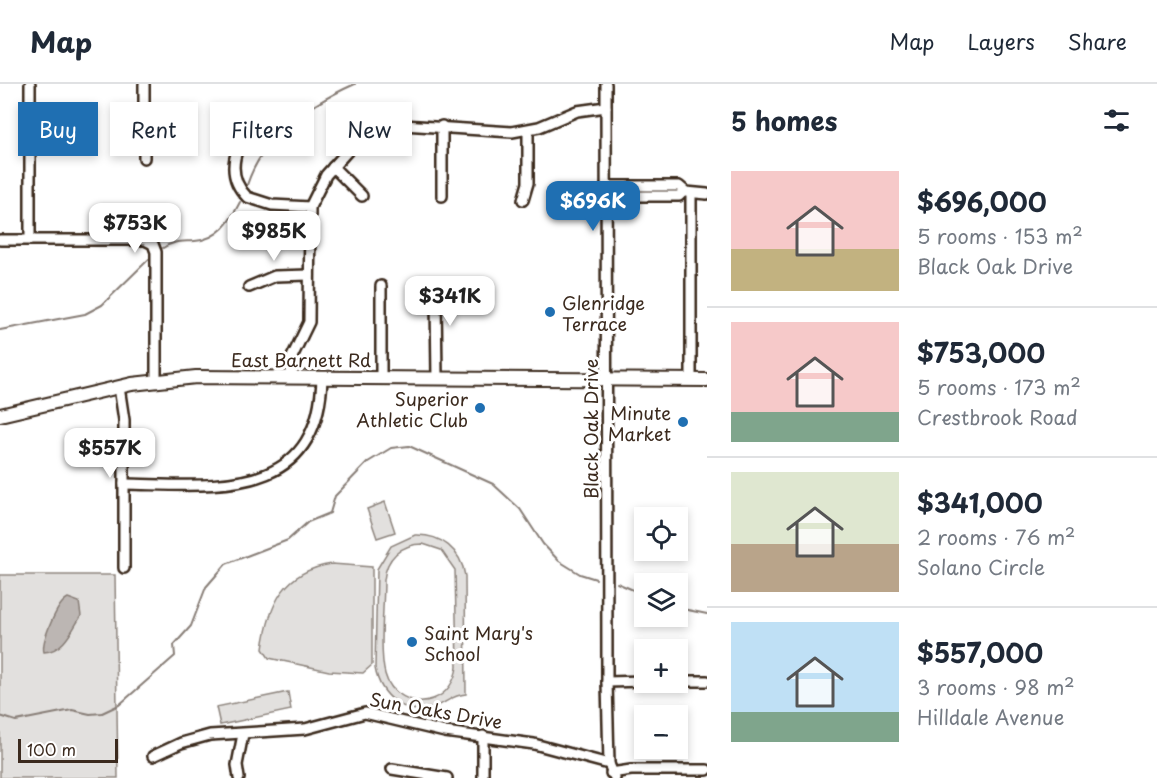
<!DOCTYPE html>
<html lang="en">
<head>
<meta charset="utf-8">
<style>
	:root { --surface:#fff; --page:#f2f2f3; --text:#1f2937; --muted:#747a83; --line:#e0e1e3; --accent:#1f6fb2 }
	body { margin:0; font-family:"Playpen Sans",sans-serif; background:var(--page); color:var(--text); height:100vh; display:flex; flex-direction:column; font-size:22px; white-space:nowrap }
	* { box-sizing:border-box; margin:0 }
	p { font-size:20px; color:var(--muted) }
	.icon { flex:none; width:33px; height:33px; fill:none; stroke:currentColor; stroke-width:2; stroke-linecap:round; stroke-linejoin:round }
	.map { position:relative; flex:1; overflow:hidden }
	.side { display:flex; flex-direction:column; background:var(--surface); width:450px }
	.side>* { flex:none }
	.top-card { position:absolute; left:18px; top:18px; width:570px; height:54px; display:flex; gap:12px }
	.controls { position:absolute; left:634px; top:423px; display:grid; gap:12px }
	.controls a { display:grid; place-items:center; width:54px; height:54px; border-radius:0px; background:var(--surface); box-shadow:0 3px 9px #0003; font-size:30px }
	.scale { position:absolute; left:18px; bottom:15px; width:100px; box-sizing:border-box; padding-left:6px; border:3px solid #3b2a1e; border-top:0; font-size:16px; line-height:21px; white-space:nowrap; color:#3b2a1e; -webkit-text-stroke:4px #fff; paint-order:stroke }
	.price { position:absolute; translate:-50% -51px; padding:0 14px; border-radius:12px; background:#fff; color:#222; font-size:20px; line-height:39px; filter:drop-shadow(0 2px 3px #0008) }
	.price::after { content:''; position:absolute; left:50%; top:36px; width:18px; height:14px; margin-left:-9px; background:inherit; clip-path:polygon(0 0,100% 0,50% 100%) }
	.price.selected { background:var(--accent); color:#fff }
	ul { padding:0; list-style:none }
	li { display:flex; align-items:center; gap:18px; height:150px; padding:0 24px }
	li+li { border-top:2px solid var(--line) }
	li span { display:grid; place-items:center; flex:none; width:168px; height:120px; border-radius:0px; color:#555 }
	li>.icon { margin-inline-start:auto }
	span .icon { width:72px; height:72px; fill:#fffc; stroke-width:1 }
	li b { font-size:26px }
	h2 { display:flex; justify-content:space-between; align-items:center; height:72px; padding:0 24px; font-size:26px }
	.pill { padding:0 21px; border-radius:0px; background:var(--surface); box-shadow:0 3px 9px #0003; font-size:21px; line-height:54px }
	.pill.selected { background:var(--accent); color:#fff }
	header { display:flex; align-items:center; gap:36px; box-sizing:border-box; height:84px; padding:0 30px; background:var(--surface); border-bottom:2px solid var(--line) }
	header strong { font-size:28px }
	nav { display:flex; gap:33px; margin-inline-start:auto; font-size:21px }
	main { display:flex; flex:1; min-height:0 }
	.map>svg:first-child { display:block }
	.green { fill:#e2e0de; stroke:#8e857e; stroke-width:1.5; fill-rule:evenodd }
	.water { fill:#bcb6b3; stroke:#887e77; stroke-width:1.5 }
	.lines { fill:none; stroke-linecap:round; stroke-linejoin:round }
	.stream { stroke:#887e77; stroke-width:2 }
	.minor-casing { stroke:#3b2a1e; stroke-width:14 }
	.major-casing { stroke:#3b2a1e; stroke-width:16 }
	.minor { stroke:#fff; stroke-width:9 }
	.major { stroke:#fff; stroke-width:12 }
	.poi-dot { fill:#1f6fb2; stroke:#fff; stroke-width:2 }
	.labels { text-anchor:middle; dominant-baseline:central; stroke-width:6; stroke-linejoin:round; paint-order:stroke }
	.poi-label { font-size:18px; fill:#3b2a1e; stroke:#fff; text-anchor:start }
	.street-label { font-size:18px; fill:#3b2a1e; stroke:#fff }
</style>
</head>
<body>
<header>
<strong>Map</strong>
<nav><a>Map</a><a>Layers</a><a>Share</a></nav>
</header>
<main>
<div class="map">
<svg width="707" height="694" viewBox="0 0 707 694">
	<rect width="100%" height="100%" fill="#fff"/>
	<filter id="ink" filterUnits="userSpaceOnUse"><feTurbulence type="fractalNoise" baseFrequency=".0167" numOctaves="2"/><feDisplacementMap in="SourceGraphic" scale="12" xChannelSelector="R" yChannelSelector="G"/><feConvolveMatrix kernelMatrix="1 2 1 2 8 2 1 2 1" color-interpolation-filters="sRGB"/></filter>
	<g filter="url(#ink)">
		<g class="green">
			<path d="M385,418L395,448L377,454L367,425Z"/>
			<path d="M415,451C441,450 461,466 465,492L466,610C452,611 448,618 435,623C406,634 380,612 375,584L377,485L391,462ZM423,460L441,466L455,486L457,583C455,597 447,610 433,615C413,622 390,610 385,590C379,566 384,522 384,496C386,474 401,460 423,460Z"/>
			<path d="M332,480L372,483V581L363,589L329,587L269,574L263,565C269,521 283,487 332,480Z"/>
			<path d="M0,491H115L118,694H0Z"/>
			<path d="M288,608L291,626L220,641L216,623Z"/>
		</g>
		<path class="water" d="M68,514L79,518L81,532C72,546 64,567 44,568C41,558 57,519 68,514Z"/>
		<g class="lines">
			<g class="stream">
				<path d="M247,101C263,52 310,20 355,0"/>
				<path d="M163,164C175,156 182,158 195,157C219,155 230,138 240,118"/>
				<path d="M0,246L85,230L102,221L149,175"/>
				<path d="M617,499L645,511"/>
				<path d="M678,524L707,530"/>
				<path d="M0,632L16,637L72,626L90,630L102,629L119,621L175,572L174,561L191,542L206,503L226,480L288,456L308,438L330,429L335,412L368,378L391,364L409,362L493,400L520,425L543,460L559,477L580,490L596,495"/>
			</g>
			<g class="minor-casing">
				<g id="minor">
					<path d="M606,0L607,598L609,680L615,694"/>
					<path d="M238,64C231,82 233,99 247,113L272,121L310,123"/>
					<path d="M144,74V0"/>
					<path d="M333,83L362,112"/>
					<path d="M606,102H679L686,108L707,110"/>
					<path d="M442,112V42"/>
					<path d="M606,112H679L684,107"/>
					<path d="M523,116L528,99V46"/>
					<path d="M0,156H145L153,160L156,168V297"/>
					<path d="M30,156V0"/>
					<path d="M431,200L436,214L437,295"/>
					<path d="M381,202V293"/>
					<path d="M249,203L275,192L309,191"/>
					<path d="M291,293L292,273L309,238L310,123L326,91L354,60L376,48L403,41L512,48L539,43L577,27L606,23"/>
					<path d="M691,296V109"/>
					<path d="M119,303L124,336V484"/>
					<path d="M124,400C214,401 319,418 322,293"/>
					<path d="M678,597H707"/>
					<path d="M607,598L645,597"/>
					<path d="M153,672L181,659L210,651L305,645L365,629L445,648L534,660L609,680"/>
					<path d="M392,685L447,694"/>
					<path d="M611,689L631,686H707"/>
					<path d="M239,694L237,681L243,650"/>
					<path d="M483,694V652"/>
				</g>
			</g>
			<g class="major-casing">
				<path id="major" d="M0,331L132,300L196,293L707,296"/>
			</g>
			<use href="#minor" class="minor"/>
			<use href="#major" class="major"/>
		</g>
	</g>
	<g class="poi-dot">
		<circle cx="550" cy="228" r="6"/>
		<circle cx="480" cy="324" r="6"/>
		<circle cx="683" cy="338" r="6"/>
		<circle cx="412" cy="558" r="6"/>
	</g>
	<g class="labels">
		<g class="poi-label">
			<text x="562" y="218">Glenridge<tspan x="562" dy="21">Terrace</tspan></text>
			<text x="468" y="314" text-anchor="end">Superior<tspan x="468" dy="21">Athletic Club</tspan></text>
			<text x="671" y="328" text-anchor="end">Minute<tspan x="671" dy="21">Market</tspan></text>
			<text x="424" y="548">Saint Mary's<tspan x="424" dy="21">School</tspan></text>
		</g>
		<g class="street-label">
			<text x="301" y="275">East Barnett Rd</text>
			<text transform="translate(590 345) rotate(-90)">Black Oak Drive</text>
			<text transform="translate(436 626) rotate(10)">Sun Oaks Drive</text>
		</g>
	</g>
</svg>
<div class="controls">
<a><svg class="icon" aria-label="locate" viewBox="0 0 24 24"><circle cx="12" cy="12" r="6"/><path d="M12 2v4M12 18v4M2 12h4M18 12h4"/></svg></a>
<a><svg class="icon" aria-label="layers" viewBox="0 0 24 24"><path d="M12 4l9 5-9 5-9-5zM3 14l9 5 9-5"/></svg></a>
<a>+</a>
<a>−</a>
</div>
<div class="scale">100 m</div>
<b class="price selected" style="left:593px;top:148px">$696K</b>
<b class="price" style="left:135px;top:170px">$753K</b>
<b class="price" style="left:274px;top:178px">$985K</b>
<b class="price" style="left:450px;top:243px">$341K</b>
<b class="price" style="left:110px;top:395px">$557K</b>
<div class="top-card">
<a class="pill selected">Buy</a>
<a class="pill">Rent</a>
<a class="pill">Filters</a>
<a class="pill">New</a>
</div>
</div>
<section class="side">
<h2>5 homes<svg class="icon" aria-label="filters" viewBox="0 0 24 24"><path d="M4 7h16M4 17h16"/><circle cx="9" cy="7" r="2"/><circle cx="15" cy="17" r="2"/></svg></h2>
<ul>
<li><span style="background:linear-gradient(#f6c9c9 65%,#c2b280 0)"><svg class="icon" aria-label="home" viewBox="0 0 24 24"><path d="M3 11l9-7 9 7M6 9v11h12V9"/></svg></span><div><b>$696,000</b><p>5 rooms · 153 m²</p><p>Black Oak Drive</p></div></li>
<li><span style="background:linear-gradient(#f6c9c9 75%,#7fa58c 0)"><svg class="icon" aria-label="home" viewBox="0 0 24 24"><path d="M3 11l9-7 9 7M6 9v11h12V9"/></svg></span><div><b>$753,000</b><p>5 rooms · 173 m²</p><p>Crestbrook Road</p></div></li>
<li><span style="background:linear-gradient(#dfe7d0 60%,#b9a48a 0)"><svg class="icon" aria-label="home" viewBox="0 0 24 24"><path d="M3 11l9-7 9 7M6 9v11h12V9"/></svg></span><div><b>$341,000</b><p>2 rooms · 76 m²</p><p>Solano Circle</p></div></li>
<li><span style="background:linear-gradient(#bfe0f5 75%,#7fa58c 0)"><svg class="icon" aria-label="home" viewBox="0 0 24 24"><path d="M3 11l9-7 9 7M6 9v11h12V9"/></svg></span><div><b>$557,000</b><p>3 rooms · 98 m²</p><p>Hilldale Avenue</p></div></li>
</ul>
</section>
</main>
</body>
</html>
